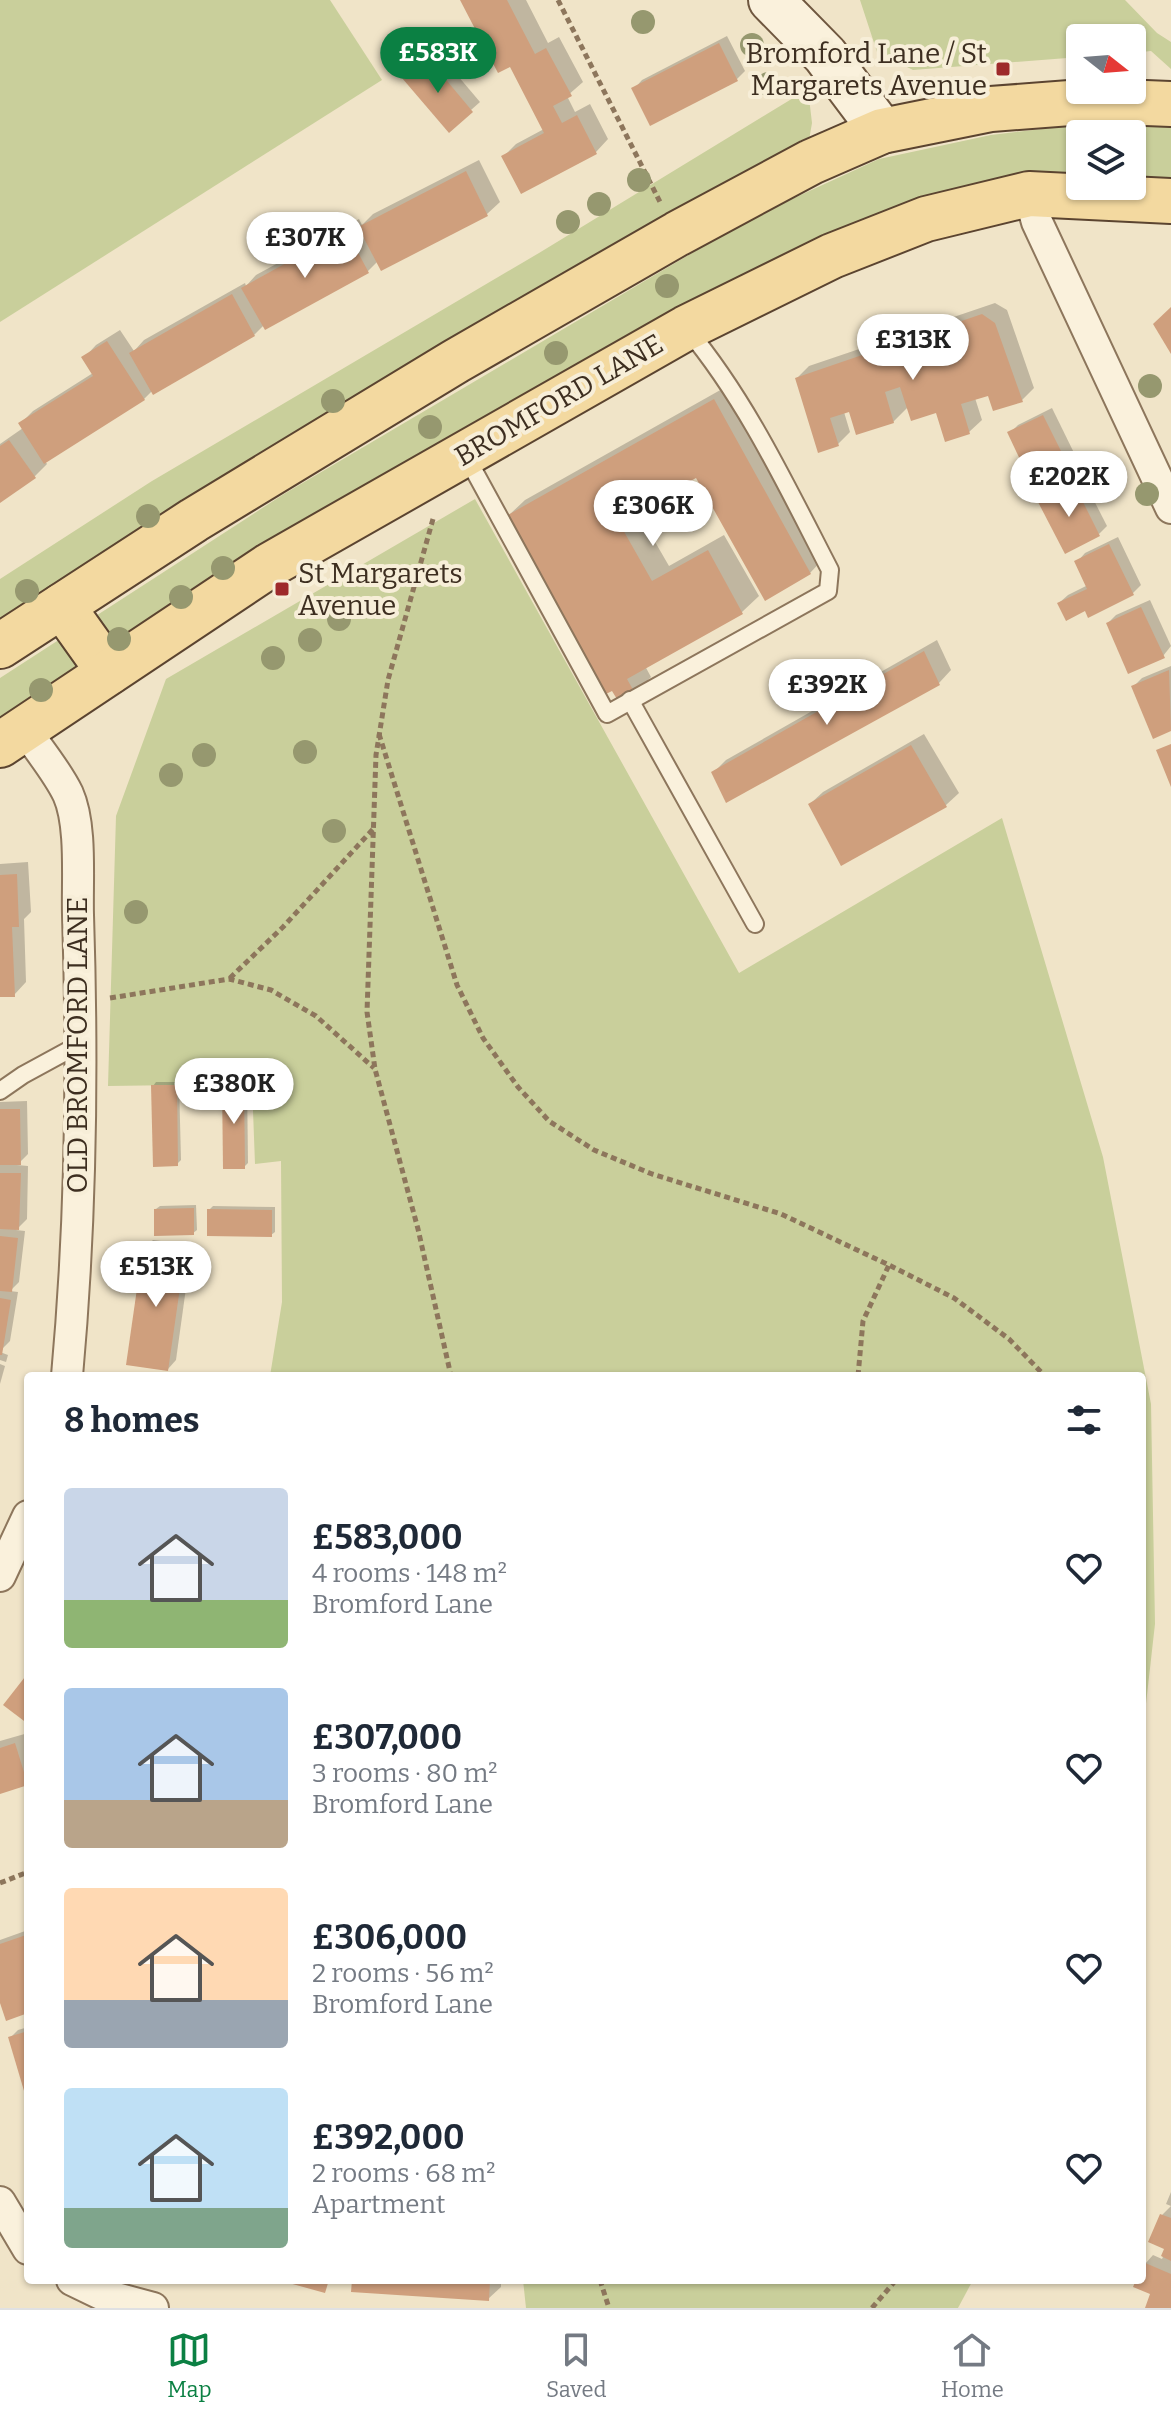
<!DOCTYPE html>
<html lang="en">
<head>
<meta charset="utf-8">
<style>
	:root { --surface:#fff; --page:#f2f2f3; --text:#1f2937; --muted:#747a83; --line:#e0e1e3; --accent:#0b8043 }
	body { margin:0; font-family:Bitter,serif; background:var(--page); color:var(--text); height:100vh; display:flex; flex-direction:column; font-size:30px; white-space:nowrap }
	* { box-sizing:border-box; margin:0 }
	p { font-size:26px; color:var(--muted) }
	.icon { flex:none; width:44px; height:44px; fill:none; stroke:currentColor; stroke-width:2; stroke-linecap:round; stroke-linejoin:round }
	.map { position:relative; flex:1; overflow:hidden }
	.details { position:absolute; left:24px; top:1372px; width:1122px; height:912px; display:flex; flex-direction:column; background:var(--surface); border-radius:8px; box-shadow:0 2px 6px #0004 }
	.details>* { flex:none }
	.needle { width:52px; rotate:107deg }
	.tools { position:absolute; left:1066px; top:24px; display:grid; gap:16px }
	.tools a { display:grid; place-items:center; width:80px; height:80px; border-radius:8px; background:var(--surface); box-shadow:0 2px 6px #0004; font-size:40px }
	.price { position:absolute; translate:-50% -68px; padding:0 18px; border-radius:28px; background:#fff; color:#222; font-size:26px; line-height:52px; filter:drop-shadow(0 2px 4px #0008) }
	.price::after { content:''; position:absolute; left:50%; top:48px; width:24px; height:18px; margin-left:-12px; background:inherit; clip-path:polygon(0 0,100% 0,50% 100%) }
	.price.selected { background:var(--accent); color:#fff }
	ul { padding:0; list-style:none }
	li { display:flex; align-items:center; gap:24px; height:200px; padding:0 40px }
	li span { display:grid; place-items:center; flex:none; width:224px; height:160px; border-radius:8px; color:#555 }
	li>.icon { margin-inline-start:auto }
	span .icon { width:96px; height:96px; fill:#fffc; stroke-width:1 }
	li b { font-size:34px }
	h2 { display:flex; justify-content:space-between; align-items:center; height:96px; padding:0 40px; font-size:34px }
	.menu { display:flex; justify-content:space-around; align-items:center; height:112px; border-top:2px solid var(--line); background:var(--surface); font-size:22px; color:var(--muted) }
	.menu a { display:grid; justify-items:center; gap:4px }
	.menu .selected { color:var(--accent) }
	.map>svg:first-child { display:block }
	.green { fill:#c9cf9b }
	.shadow { fill:#0003 }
	.building { fill:#cf9f7d }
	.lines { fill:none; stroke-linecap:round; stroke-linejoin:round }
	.lane-casing { stroke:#8d765c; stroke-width:20 }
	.street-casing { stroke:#8d765c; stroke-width:34 }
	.secondary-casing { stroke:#6f573f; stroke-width:48 }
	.primary-casing { stroke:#5b4430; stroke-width:48 }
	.path { stroke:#8d765c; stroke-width:5; stroke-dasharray:6 4; stroke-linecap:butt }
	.lane { stroke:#faf1dc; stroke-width:16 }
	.street { stroke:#faf1dc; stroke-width:30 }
	.secondary { stroke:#faf1dc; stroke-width:44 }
	.primary { stroke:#f3d9a0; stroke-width:44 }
	.tree { fill:#96986f }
	.poi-dot { fill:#9e2a2b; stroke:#f7eed8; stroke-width:3 }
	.labels { text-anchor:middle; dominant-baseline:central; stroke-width:8; stroke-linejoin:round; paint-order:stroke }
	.poi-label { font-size:28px; fill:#3d2e20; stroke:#f7eed8; text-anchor:end }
	.street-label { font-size:28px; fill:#3d2e20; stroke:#f7eed8 }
</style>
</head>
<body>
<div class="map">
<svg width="1171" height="2308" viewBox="0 0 1171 2308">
	<rect width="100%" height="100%" fill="#f0e4c8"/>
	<g class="green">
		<path d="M0,0H330L382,80L0,322Z"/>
		<path d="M860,0H1125L1157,33L1171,42V69L1151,51L1132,53V38H1080V57L913,70L877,52Z"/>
		<path d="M808,89L812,123L808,146L0,631V579L152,481L539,253Z"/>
		<path d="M1101,122L1171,124V184L1132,181V134H1080V181L1028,180L950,190L730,282L163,608L0,723V678L284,494L753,217L879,159L991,135Z"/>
		<path d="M475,499L739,973L1002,818L1103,1157L1151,1404L1155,1624L1142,1739V1376H270L282,1302L281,1161L255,1164L252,1084L108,1086L116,816L166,679Z"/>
		<path d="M523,2280H973L958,2308H526Z"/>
	</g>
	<g class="shadow">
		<path d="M462,0H526L548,43L559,37L583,82L567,96L575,112L590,104L608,139L596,152L504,156L516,144L544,129L511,64Z"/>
		<path d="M727,36L745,71L737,79L634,89L642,80Z"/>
		<path d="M436,50L480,102L471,110L413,70Z"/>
		<path d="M479,160L500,202L487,214L382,268L378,261L368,271L264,325L254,335L154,392L153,390L144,399L45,461L47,464L34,477L0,501V444L23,428L21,423L33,411L93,373L84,358L96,345L120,330L134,351L144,340L245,283L246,286L256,275L359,219L362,225L373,214Z"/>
		<path d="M995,303L1007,310L1034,388L1022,400L989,394L975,398L982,420L969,432L938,410L908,407L893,422L850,410L844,412L850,432L838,444L797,378L809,366Z"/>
		<path d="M731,384L826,556L810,573L697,475L636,509L669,566L724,535L759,596L742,612L645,666L651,677L635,693L508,516L525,500Z"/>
		<path d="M1052,408L1079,463L1070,471L1010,433L1018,425Z"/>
		<path d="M1082,477L1107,526L1099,534L1041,502L1049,494Z"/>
		<path d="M1118,537L1141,585L1133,593L1086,609L1059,603L1068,595L1088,585L1077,562L1085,553Z"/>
		<path d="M1150,600L1171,646L1163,656L1108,623L1116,615Z"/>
		<path d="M937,640L951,670L939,683L713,773L726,760Z"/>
		<path d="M1171,666V729L1154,736L1134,686L1142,678Z"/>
		<path d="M924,734L959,793L946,805L842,863L810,804L823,792Z"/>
		<path d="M28,862L31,912L24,919L26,982L14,995H0V864Z"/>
		<path d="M228,1081H247L248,1163L244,1167L224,1085Z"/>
		<path d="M156,1082H179L181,1160L177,1164L153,1086Z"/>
		<path d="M27,1101L28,1154L17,1165L28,1166L27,1219L16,1230L25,1231L19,1282L10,1291L18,1292L10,1341L0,1351V1102Z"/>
		<path d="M196,1205L197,1230L193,1233L156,1209L160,1206Z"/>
		<path d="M213,1206L275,1207V1232L271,1235L209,1210Z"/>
		<path d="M153,1240L192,1245L176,1360L168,1369L145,1248Z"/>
		<path d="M0,1352L8,1355L6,1362L0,1360Z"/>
		<path d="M0,1364L5,1366L0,1384Z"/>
		<path d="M28,1733V1782L0,1792V1741Z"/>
		<path d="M28,1930V2011L7,2018L0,1997V1940Z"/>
		<path d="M28,2027V2096L10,2038L18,2030Z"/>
		<path d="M1171,2192V2308H1147L1153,2293L1138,2280H1142L1145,2264L1153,2255L1162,2259L1167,2248L1151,2241L1162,2215L1171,2206L1166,2204Z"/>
		<path d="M354,2280H501V2287L488,2299Z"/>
	</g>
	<g class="building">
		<path d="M460,0H507L535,54L546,48L572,96L553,106L562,123L577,115L597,154L521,194L501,156L544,133L510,67L498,73Z"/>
		<path d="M719,43L738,81L650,126L631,88Z"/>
		<path d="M427,57L473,112L449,133L402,78Z"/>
		<path d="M466,171L488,216L381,271L358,227Z"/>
		<path d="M346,230L369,273L265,330L241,288Z"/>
		<path d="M232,294L255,336L153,395L129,353Z"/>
		<path d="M1171,307V354L1153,324Z"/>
		<path d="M982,314L995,323L1023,402L993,411L988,396L961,404L970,434L945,442L936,413L911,421L900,387L885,392L894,423L856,435L849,412L830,418L839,446L818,453L795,378Z"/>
		<path d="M107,341L145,400L44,464L18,423L93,376L81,357Z"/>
		<path d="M714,399L811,574L765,601L696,478L618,521L652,581L708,550L743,614L627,679L636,695L620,704L612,691L606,694L506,516Z"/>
		<path d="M1043,415L1072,473L1035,491L1007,432Z"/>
		<path d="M9,440L36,478L0,503V446Z"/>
		<path d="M1074,484L1100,536L1065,554L1038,502Z"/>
		<path d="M1109,544L1134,595L1088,618L1085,611L1066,621L1057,603L1087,589L1074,561Z"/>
		<path d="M1141,607L1165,658L1128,674L1106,623Z"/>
		<path d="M924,651L940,685L726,803L711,772Z"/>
		<path d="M1169,670L1171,731L1153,739L1131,686Z"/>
		<path d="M1171,744V787L1156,750Z"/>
		<path d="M911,745L947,807L841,866L808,804Z"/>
		<path d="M17,874L19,927H12L15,997H0V875Z"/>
		<path d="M244,1083L245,1169H223L222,1084Z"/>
		<path d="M151,1085H177L178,1166L153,1167Z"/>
		<path d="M0,1109H20L21,1165H0Z"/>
		<path d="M0,1173H21L19,1230L0,1229Z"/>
		<path d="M194,1208V1235L154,1236V1209Z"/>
		<path d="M207,1209L272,1210V1237L207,1236Z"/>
		<path d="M0,1236L18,1238L12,1292L0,1291Z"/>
		<path d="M143,1247L185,1253L168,1371L126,1365Z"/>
		<path d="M0,1298L11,1300L2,1355H0Z"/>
		<path d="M28,1673V1724L3,1705Z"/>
		<path d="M15,1743L28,1785L0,1794V1748Z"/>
		<path d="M26,1935L28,2013L6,2021L0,2003V1944Z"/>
		<path d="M28,2031V2101H27L8,2037Z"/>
		<path d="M1160,2214L1171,2218V2261L1161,2256L1164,2249L1148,2242Z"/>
		<path d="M1143,2262L1171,2274V2308H1145L1150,2294L1133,2287L1136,2280H1142Z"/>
		<path d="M278,2280H329L325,2293Z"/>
		<path d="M352,2280H490L489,2301L351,2292Z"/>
	</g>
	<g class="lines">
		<g class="lane-casing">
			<g id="lane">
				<path d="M466,456L607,714L828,591L830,570C787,487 747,401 687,329"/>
				<path d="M630,700L755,924"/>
				<path d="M0,1091L23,1075L80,1044"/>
			</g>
		</g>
		<g class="street-casing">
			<g id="street">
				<path d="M1029,194L1037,222L1171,508"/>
				<path d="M24,728C38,749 57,771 68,794C82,825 77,881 78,915C83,1069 81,1223 67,1376"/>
				<path d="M0,1576L28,1516"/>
				<path d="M0,2202L28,2249"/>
				<path d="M72,2280L101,2294L153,2308"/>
			</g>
		</g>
		<g class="secondary-casing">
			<path id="secondary" d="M771,0L825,55L882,131"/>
		</g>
		<g class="primary-casing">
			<g id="primary">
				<path d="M62,606L109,672"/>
				<path d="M0,646L194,520L456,361L677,234L811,162L882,131L991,109L1096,101L1171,104"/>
				<path d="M0,745L270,565L686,328L832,256L926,219L1029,194L1171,201"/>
			</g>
		</g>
		<g class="path">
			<path d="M558,0L660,202"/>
			<path d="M433,519L388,680L376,755L367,1012L375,1069L418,1229L451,1376"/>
			<path d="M379,734L457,985L483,1038L518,1087L549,1121L594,1150L652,1174L781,1214L889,1265L954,1298L1009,1339L1045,1376"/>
			<path d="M230,978L283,927L375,827"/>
			<path d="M110,998L229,979L271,990L316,1016L374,1068"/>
			<path d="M858,1376L863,1321L889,1265"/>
			<path d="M0,1883L28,1872"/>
			<path d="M600,2280L609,2308"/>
			<path d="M872,2308L896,2280"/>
		</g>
		<use href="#lane" class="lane"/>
		<use href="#street" class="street"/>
		<use href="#secondary" class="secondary"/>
		<use href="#primary" class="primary"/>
	</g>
	<g class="tree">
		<circle cx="643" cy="22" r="12"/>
		<circle cx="752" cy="45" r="12"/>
		<circle cx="768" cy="84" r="12"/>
		<circle cx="639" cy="180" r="12"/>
		<circle cx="599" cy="204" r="12"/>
		<circle cx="568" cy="222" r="12"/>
		<circle cx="667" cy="286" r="12"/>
		<circle cx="556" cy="353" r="12"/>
		<circle cx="1150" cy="386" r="12"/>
		<circle cx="333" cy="401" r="12"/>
		<circle cx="430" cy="427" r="12"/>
		<circle cx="1147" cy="494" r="12"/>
		<circle cx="148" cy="516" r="12"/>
		<circle cx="223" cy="568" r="12"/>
		<circle cx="27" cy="591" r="12"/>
		<circle cx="181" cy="597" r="12"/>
		<circle cx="339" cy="619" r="12"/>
		<circle cx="119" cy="639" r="12"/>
		<circle cx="310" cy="640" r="12"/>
		<circle cx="273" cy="658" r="12"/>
		<circle cx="41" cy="690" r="12"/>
		<circle cx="305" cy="752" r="12"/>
		<circle cx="204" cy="755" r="12"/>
		<circle cx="171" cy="775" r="12"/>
		<circle cx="334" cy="831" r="12"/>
		<circle cx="136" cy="912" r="12"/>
	</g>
	<g class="poi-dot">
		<rect x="995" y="61" width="16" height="16" rx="4"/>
		<rect x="274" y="581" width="16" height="16" rx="4"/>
	</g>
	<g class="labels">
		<g class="poi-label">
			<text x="987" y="53">Bromford Lane / St<tspan x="987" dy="32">Margarets Avenue</tspan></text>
			<text x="298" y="573" text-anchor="start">St Margarets<tspan x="298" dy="32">Avenue</tspan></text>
		</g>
		<g class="street-label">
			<text transform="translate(559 400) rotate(-30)">BROMFORD LANE</text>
			<text transform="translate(77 1045) rotate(-90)">OLD BROMFORD LANE</text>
		</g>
	</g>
</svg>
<div class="tools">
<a><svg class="needle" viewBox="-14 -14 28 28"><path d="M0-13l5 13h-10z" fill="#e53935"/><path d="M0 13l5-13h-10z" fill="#747a83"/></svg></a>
<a><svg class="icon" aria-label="layers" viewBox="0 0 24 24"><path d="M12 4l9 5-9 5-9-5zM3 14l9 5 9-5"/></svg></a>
</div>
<b class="price selected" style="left:438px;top:95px">£583K</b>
<b class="price" style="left:305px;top:280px">£307K</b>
<b class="price" style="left:913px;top:382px">£313K</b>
<b class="price" style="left:1069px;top:519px">£202K</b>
<b class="price" style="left:653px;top:548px">£306K</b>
<b class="price" style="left:827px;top:727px">£392K</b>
<b class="price" style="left:234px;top:1126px">£380K</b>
<b class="price" style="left:156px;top:1309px">£513K</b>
<section class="details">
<h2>8 homes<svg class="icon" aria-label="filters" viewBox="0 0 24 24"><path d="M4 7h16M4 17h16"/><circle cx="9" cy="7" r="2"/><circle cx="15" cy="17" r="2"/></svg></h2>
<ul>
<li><span style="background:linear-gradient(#c9d6e8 70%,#8fb573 0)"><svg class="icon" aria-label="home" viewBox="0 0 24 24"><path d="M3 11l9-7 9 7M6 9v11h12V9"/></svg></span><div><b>£583,000</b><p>4 rooms · 148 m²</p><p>Bromford Lane</p></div><svg class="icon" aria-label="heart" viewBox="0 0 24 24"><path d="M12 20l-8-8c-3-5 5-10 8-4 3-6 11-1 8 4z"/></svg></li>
<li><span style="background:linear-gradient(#a9c7e8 70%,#b9a48a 0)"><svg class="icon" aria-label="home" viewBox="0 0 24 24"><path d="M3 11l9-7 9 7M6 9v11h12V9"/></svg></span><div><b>£307,000</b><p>3 rooms · 80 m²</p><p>Bromford Lane</p></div><svg class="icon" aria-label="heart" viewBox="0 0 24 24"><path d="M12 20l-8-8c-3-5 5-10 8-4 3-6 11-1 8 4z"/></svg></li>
<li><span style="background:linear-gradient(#ffd9b3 70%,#9aa5b1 0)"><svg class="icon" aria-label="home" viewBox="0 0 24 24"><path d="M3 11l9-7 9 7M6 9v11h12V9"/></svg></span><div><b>£306,000</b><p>2 rooms · 56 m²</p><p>Bromford Lane</p></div><svg class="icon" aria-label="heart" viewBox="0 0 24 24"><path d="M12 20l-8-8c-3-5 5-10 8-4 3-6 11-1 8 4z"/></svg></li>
<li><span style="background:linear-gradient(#bfe0f5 75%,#7fa58c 0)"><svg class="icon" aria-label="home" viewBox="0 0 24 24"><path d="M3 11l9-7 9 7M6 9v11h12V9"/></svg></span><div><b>£392,000</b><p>2 rooms · 68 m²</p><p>Apartment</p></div><svg class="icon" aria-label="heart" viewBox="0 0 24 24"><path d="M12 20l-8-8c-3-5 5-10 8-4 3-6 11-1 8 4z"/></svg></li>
</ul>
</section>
</div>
<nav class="menu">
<a class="selected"><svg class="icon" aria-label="map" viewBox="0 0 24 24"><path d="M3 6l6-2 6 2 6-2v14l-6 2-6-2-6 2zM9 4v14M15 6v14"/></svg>Map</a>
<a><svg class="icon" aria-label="saved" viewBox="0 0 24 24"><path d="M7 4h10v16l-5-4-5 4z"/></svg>Saved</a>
<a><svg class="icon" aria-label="home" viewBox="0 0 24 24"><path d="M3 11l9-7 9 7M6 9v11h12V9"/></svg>Home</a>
</nav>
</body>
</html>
